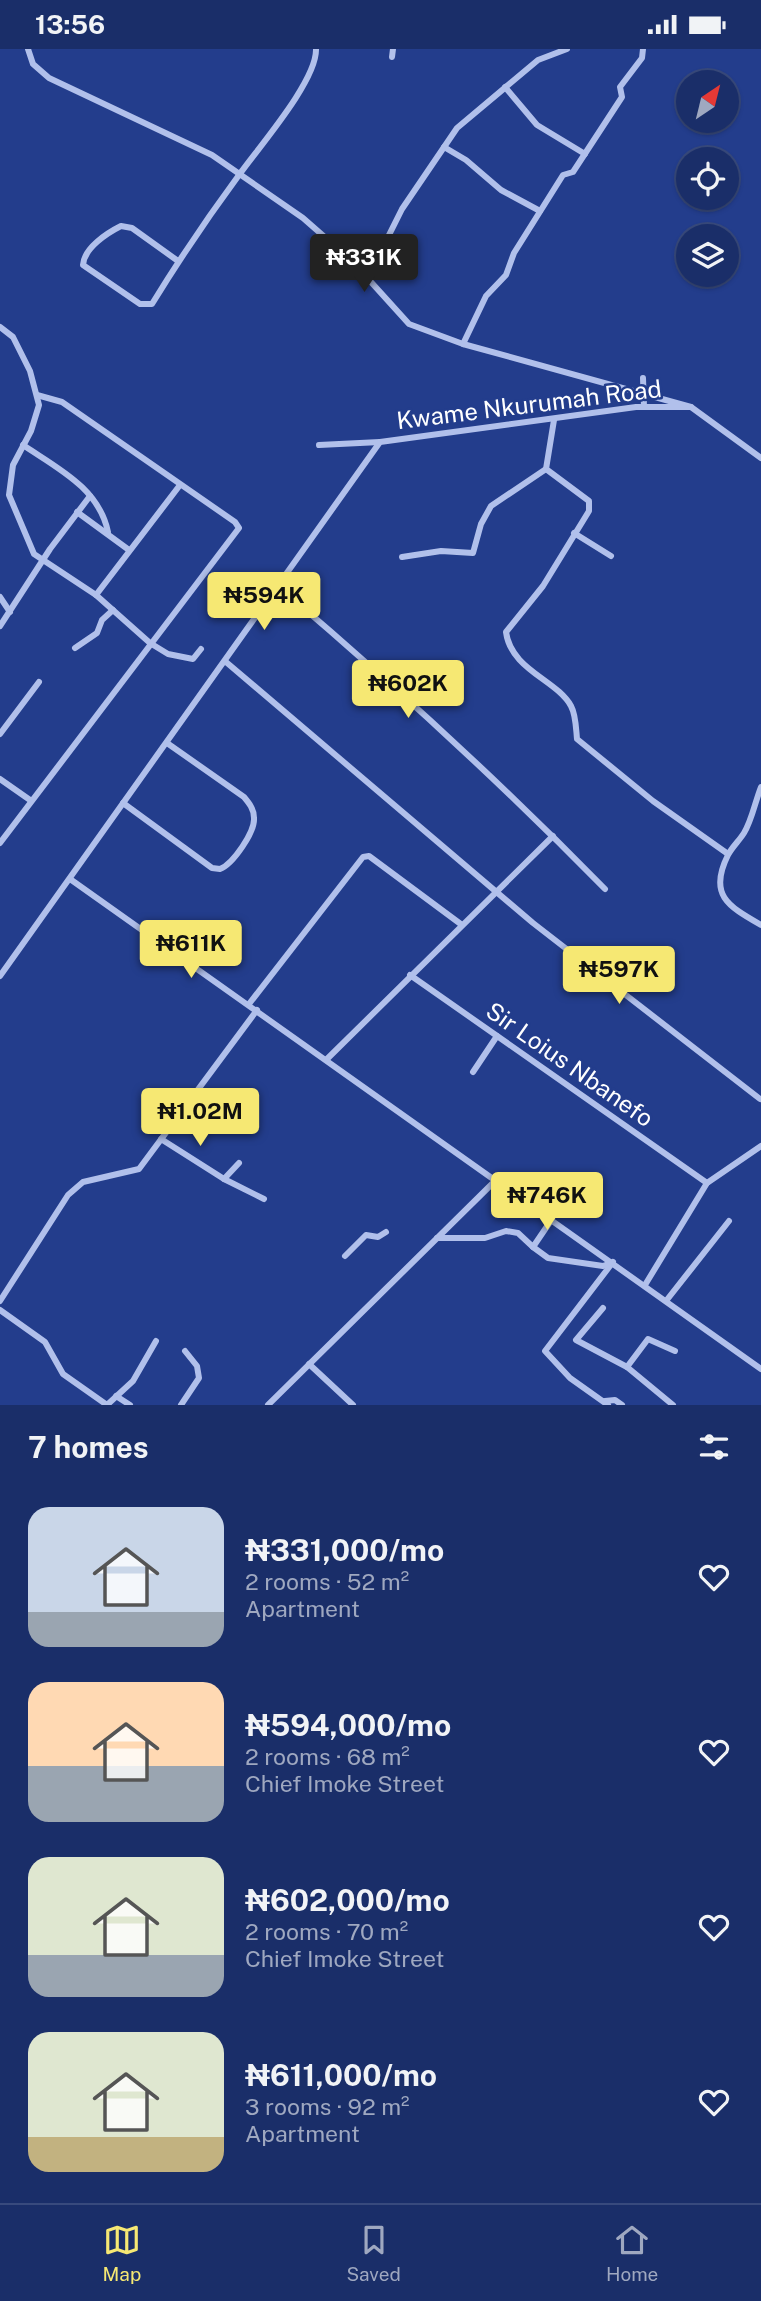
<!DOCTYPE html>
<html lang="en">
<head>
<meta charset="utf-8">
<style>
	:root { --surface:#1a2e69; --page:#23366f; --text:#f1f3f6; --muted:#9fa8c0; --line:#384a7d; --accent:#f6e873 }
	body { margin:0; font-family:"Public Sans",sans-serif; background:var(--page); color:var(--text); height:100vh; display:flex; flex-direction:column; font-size:26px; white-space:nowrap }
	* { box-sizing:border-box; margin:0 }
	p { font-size:23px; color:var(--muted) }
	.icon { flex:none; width:38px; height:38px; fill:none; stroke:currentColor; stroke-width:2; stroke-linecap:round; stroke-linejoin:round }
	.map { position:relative; height:1356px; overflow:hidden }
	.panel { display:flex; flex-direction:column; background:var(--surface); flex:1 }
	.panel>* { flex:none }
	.needle { width:46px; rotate:35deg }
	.controls { position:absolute; left:676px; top:21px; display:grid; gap:14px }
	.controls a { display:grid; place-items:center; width:63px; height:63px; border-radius:50%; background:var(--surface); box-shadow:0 2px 5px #0004,0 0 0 2px var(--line); font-size:35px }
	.price { position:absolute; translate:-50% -60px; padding:0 16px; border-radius:7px; background:var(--accent); color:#111; font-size:23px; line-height:46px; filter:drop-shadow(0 2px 4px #0008) }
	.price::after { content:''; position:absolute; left:50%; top:42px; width:21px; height:16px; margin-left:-10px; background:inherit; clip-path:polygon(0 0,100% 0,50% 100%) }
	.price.selected { background:#222; color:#fff }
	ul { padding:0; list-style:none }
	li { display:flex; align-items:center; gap:21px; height:175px; padding:0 28px }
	li span { display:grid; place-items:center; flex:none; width:196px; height:140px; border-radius:21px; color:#555 }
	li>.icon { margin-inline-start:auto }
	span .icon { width:84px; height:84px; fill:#fffc; stroke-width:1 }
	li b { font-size:30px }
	h2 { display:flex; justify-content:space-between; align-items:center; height:84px; padding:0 28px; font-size:30px }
	.status { display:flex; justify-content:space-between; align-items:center; height:49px; padding:0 35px; background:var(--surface); direction:ltr }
	.status svg { height:19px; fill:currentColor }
	.tabs { display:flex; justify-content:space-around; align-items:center; height:98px; border-top:2px solid var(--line); background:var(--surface); font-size:19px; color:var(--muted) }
	.tabs a { display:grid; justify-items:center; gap:4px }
	.tabs .selected { color:var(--accent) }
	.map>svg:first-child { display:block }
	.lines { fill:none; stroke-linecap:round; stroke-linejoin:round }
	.minor { stroke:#b1c0eb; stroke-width:6 }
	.labels { text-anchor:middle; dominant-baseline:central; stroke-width:5; stroke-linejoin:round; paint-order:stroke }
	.street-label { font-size:24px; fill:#fff; stroke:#233d8c }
</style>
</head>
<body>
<div class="status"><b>13:56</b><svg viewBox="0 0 49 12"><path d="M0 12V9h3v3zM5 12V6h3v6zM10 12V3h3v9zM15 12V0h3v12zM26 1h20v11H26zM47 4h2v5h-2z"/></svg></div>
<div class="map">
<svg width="761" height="1356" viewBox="0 0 761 1356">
	<rect width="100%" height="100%" fill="#233d8c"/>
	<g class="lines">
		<g class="minor">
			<path d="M28,0L33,15L49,29L212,106L303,169L352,212L409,275L463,295L691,358L761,409"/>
			<path d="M392,8L393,0"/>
			<path d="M505,38L537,76L585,105"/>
			<path d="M444,98L466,111L501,141L540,162"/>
			<path d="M178,212L132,179L121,177C107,184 84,199 83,216L140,255H152C179,211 208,168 239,126C258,99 317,32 316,0"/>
			<path d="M368,228L402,160L457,79L538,11L567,0"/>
			<path d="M0,278L13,288L30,322L39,356L31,382L13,416L9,446L34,505L96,546L150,594L168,605L193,610L201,600"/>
			<path d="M463,295L486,247L506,226L514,204L563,126L573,123L622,48L620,38L642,9L643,0"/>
			<path d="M643,329L644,358"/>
			<path d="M554,371L546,420L589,452V462L543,537L506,583C511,621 557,631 571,657C576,666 576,680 577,690L653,752L728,805"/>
			<path d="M23,396C57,419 99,439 108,483"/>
			<path d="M319,396L380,393"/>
			<path d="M77,463L129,501"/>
			<path d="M574,484L611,507"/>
			<path d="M402,508L441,502L473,504L481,475L491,457L546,420"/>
			<path d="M279,538C392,634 502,735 605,840"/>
			<path d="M96,546L180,436"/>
			<path d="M0,548L10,563"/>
			<path d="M0,577L50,500L90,447"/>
			<path d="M75,599L97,584L102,571L113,561"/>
			<path d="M226,613L533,874L760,1050"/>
			<path d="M0,685L39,633"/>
			<path d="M0,730L30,751"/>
			<path d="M761,738C755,753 752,771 744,784C739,792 732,798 728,806C708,846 728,857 761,876"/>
			<path d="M123,754L212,819L220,820C233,815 255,783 254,769C254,760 249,754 244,748L167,694"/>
			<path d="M0,794L239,479L235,473L62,353L37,346"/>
			<path d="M70,830L761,1320"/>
			<path d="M410,926L707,1134"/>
			<path d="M0,927L380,393L636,358H691"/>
			<path d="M249,955L363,808L369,807L462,876"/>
			<path d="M327,1010L553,787"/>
			<path d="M473,1023L497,987"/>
			<path d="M161,1090L224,1130"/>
			<path d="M239,1114L224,1130L264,1150"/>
			<path d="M437,1189H485L506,1182L518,1184L533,1198L552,1170"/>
			<path d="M533,1198L548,1209L603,1217L611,1214"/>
			<path d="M345,1207L366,1186L378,1188L386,1183"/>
			<path d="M645,1236L707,1134L761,1097"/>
			<path d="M0,1252L68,1146L83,1133L139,1120L257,961"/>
			<path d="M666,1252L729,1172"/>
			<path d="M603,1259L576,1291L627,1318L673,1356"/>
			<path d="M0,1261L45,1293L63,1325L107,1356"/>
			<path d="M309,1315L353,1356"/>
			<path d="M627,1318L648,1290L675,1302"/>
			<path d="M116,1347L130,1356"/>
			<path d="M605,1352L615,1351L622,1356"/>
			<path d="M107,1356L133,1332L156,1292"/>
			<path d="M181,1356L199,1329L197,1317L185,1302"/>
			<path d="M268,1356L497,1130"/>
			<path d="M608,1356L570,1329L545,1302L613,1213"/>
		</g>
	</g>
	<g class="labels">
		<g class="street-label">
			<text transform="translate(529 355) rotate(-7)">Kwame Nkurumah Road</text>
			<text transform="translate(570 1015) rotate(35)">Sir Loius Nbanefo</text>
		</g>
	</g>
</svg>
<div class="controls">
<a><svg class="needle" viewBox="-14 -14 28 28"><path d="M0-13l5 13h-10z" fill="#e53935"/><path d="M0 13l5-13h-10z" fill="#9fa8c0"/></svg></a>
<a><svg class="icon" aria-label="locate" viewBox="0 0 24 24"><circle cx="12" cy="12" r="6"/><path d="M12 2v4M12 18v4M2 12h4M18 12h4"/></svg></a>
<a><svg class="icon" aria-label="layers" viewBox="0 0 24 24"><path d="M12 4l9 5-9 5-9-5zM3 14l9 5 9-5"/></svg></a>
</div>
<b class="price selected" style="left:364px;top:245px">₦331K</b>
<b class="price" style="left:264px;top:583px">₦594K</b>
<b class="price" style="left:408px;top:671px">₦602K</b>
<b class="price" style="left:191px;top:931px">₦611K</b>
<b class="price" style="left:619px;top:957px">₦597K</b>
<b class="price" style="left:200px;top:1099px">₦1.02M</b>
<b class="price" style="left:547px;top:1183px">₦746K</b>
</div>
<section class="panel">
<h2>7 homes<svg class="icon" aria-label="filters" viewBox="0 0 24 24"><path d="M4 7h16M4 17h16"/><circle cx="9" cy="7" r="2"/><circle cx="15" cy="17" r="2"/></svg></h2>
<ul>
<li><span style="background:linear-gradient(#c9d6e8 75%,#9aa5b1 0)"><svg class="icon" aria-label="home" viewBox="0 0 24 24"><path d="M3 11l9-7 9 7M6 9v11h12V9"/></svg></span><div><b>₦331,000/mo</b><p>2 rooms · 52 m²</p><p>Apartment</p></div><svg class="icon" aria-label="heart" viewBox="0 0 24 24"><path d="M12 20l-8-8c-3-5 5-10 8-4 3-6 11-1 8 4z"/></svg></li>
<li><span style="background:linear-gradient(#ffd9b3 60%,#9aa5b1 0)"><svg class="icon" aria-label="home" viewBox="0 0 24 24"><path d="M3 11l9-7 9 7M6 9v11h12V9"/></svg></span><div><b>₦594,000/mo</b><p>2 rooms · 68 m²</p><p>Chief Imoke Street</p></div><svg class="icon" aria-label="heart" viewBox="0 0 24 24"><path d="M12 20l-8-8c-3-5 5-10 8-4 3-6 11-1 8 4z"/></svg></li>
<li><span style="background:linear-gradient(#dfe7d0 70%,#9aa5b1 0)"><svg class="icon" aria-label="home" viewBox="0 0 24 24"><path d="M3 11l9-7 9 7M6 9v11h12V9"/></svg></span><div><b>₦602,000/mo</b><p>2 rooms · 70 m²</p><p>Chief Imoke Street</p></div><svg class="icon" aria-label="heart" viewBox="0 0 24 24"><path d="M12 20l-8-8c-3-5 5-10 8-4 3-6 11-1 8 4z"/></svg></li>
<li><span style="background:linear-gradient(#dfe7d0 75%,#c2b280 0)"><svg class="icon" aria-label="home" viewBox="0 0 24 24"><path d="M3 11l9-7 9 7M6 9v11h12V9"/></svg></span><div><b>₦611,000/mo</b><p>3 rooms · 92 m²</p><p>Apartment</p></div><svg class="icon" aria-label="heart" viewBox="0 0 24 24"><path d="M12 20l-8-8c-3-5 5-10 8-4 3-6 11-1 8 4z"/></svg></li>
</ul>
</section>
<nav class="tabs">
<a class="selected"><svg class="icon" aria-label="map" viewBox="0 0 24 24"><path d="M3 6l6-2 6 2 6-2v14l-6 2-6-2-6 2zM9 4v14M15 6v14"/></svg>Map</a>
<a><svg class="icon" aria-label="saved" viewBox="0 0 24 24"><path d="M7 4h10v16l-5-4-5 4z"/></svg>Saved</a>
<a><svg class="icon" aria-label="home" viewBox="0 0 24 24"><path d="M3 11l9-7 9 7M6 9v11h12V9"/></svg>Home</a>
</nav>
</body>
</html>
